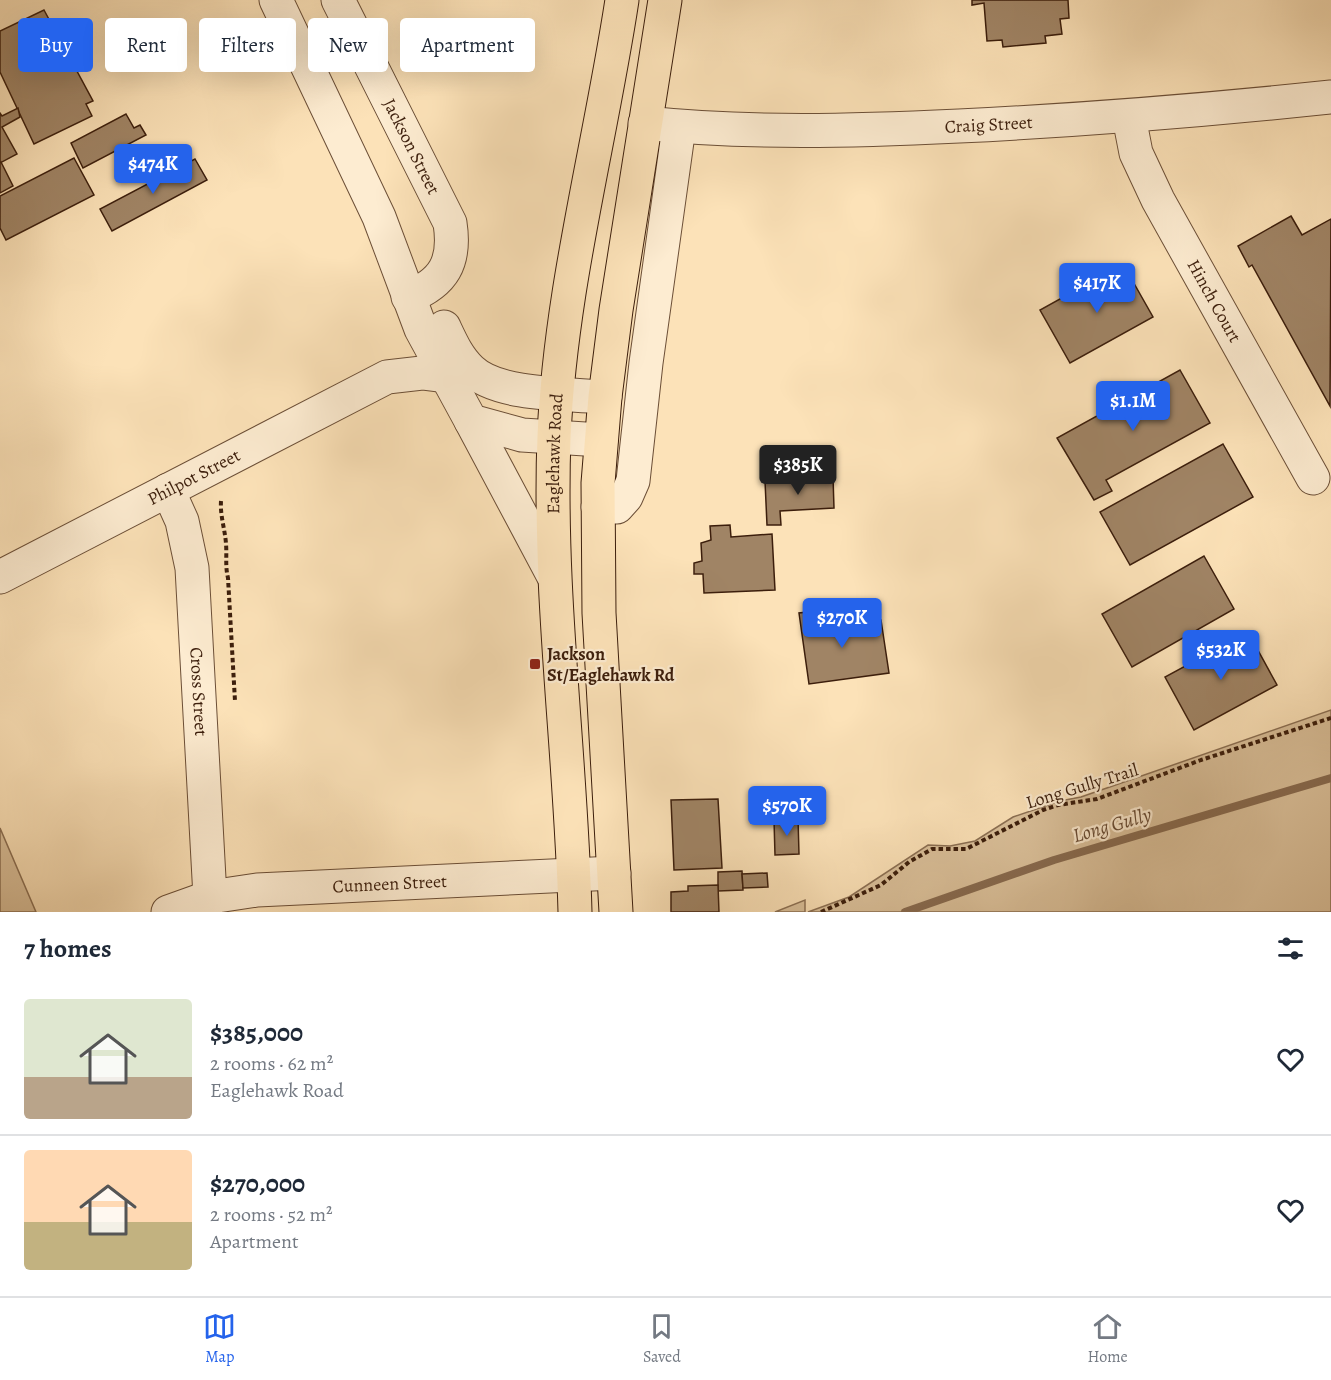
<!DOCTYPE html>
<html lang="en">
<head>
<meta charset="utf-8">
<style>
	:root { --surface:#fff; --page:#f6f6f7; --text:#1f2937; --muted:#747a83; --line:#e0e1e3; --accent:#2563eb }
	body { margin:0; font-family:Alegreya,serif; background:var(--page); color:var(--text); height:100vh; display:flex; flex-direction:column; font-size:22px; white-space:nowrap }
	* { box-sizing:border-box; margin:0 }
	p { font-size:20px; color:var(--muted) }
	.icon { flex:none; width:33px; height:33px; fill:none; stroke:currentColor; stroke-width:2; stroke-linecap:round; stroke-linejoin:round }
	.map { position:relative; height:912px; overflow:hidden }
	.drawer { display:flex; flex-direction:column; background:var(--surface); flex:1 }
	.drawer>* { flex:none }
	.guide { position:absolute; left:18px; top:18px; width:600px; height:54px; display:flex; gap:12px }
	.price { position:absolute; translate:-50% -51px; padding:0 14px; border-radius:6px; background:var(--accent); color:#fff; font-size:20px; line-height:39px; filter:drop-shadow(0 2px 3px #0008) }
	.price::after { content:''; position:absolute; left:50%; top:36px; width:18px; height:14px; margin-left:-9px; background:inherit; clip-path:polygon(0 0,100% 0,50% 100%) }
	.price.current { background:#222; color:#fff }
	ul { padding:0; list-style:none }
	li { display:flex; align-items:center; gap:18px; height:150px; padding:0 24px }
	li+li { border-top:2px solid var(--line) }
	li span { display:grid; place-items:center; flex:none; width:168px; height:120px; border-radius:6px; color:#555 }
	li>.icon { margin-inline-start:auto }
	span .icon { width:72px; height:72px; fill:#fffc; stroke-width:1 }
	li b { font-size:26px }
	h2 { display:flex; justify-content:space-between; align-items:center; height:72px; padding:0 24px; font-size:26px }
	.chip { padding:0 21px; border-radius:6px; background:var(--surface); box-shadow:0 6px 24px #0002; font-size:21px; line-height:54px }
	.chip.current { background:var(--accent); color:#fff }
	.dock { display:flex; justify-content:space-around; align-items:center; height:84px; border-top:2px solid var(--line); background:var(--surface); font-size:16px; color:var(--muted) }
	.dock a { display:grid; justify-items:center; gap:3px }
	.dock .current { color:var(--accent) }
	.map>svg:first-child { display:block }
	.green { fill:#dbc19b; stroke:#8c7054; stroke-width:1.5 }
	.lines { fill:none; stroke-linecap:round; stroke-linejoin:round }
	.stream { stroke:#886b50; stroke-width:8 }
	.building { fill:#a08465; stroke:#3c1e0c; stroke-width:1.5 }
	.minor-casing { stroke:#6c4f37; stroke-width:35 }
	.major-casing { stroke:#3c1e0c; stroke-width:35 }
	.path { stroke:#3c1e0c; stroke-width:4; stroke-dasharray:4.5 3; stroke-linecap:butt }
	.minor { stroke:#fdecd1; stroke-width:33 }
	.major { stroke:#fce2b8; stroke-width:33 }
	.poi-dot { fill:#8f2418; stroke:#fdecd1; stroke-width:2 }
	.labels { text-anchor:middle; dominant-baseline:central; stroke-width:4.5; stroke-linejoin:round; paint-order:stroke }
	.street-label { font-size:18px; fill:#3c1e0c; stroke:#fdecd1 }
	.poi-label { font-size:18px; font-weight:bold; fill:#3c1e0c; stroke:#fdecd1; text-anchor:start }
	.water-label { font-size:20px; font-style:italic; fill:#684b34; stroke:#fdecd1 }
</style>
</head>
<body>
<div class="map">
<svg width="1331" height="912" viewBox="0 0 1331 912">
	<rect width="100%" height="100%" fill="#fce2b8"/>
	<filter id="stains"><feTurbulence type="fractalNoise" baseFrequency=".00333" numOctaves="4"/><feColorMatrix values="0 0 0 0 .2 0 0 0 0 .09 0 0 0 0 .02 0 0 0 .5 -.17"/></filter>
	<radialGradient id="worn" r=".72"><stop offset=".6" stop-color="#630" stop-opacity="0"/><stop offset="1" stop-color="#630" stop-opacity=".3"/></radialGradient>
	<g class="green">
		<path d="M1331,710V912H808L849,897L928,845L950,846L975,841L1013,817L1060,801L1081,797Z"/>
		<path d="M0,828L36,912H0Z"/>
		<path d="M805,900V912H775Z"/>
	</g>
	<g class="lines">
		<path class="stream" d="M905,912L1054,860L1331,778"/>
	</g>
	<g class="building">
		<path d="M972,0H1068L1069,18L1060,19L1062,34L1045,36L1046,43L1003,47L1002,40L987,41L984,3L972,5Z"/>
		<path d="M44,10L93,101L86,104L92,116L34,144L0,72V31Z"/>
		<path d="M18,108L20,117L2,127L17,154L0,163V113L2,116Z"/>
		<path d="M126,114L134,128L140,125L146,135L83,168L71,143Z"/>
		<path d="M74,158L94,195L6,240L0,228V196Z"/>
		<path d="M195,159L207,180L112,231L100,209Z"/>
		<path d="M1,162L13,186L0,193V163Z"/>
		<path d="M1291,216L1302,235L1331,219L1330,406L1252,265L1249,267L1238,246Z"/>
		<path d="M1123,264L1153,317L1070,363L1040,310Z"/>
		<path d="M1180,370L1210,423L1106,480L1112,491L1094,500L1057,438Z"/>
		<path d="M1223,444L1253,497L1130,565L1100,512Z"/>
		<path d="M833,477L834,508L780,511L781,525H767L765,481Z"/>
		<path d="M730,525L731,537L772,534L775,590L704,593L703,574H694V563L702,561L701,543L711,540L710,526Z"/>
		<path d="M1204,556L1234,609L1132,667L1102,614Z"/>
		<path d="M825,610L827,627L881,620L889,673L809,684L799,613Z"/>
		<path d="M1248,632L1277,685L1194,730L1165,677Z"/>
		<path d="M718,799L722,868L674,870L671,800Z"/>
		<path d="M798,818L799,854L775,855L774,820Z"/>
		<path d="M742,871L743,890L718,891V872Z"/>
		<path d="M767,873L768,887L743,888L742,874Z"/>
		<path d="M718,885L719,912H671V892L688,891V886Z"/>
	</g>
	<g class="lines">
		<g class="minor-casing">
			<g id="minor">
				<path d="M276,0L379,217L421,329L471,421L522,435L601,440"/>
				<path id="s1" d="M338,0L450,223C456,262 444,283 408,297"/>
				<path id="s2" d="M1129,117L1136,153L1158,200L1313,478"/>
				<path id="s3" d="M645,123C750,134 854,131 959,126C1084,120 1207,110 1331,97"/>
				<path d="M444,327C451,342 458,358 471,370C498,396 569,394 605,397"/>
				<path d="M471,421L553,575"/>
				<path id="s4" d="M168,490L182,521L192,568L210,897"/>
				<path d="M598,507H617L626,497L633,481L646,363L679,127"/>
				<path id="s5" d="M0,577L387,377L422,373L446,376"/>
				<path id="s6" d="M168,912L210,897L257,890L614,873"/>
			</g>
		</g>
		<g class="major-casing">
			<g id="major">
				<path id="s7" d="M575,912C571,753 548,596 554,437C560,290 600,145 622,0"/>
				<path d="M616,912L599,613L598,483L605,397L616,310L665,0"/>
			</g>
		</g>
		<g class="path">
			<path d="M221,501C220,516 225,529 226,544C227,556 225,566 228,578L235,701"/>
			<path d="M821,912L881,885L909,862L932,849H966L1043,810L1058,805L1097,799L1201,760L1331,718"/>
		</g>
		<use href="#minor" class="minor"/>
		<use href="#major" class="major"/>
	</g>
	<rect class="poi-dot" x="529" y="658" width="12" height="12" rx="3"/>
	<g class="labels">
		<g class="street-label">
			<text stroke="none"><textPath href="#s3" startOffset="344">Craig Street</textPath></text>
			<text stroke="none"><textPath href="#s1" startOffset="164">Jackson Street</textPath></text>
			<text stroke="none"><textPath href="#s2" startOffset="204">Hinch Court</textPath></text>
			<text stroke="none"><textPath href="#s7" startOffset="459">Eaglehawk Road</textPath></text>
			<text stroke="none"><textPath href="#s5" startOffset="218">Philpot Street</textPath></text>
			<text stroke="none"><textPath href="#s4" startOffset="206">Cross Street</textPath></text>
			<text transform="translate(1082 786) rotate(-17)">Long Gully Trail</text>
			<text stroke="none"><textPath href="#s6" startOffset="225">Cunneen Street</textPath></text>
		</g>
		<g class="poi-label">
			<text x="547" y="654">Jackson<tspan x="547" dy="21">St/Eaglehawk Rd</tspan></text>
		</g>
		<g class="water-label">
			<text transform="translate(1112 825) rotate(-16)">Long Gully</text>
		</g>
	</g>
	<rect width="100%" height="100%" filter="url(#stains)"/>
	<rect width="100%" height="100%" fill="url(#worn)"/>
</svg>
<b class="price" style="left:153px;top:195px">$474K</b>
<b class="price" style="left:1097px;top:314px">$417K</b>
<b class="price" style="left:1133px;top:432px">$1.1M</b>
<b class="price current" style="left:798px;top:496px">$385K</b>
<b class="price" style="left:842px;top:649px">$270K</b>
<b class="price" style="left:1221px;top:681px">$532K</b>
<b class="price" style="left:787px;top:837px">$570K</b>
<div class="guide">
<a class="chip current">Buy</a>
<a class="chip">Rent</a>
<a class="chip">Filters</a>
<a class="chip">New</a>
<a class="chip">Apartment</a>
</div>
</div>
<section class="drawer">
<h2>7 homes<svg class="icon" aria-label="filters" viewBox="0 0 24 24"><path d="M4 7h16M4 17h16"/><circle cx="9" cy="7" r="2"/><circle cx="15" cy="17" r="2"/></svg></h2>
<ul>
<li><span style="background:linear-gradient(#dfe7d0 65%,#b9a48a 0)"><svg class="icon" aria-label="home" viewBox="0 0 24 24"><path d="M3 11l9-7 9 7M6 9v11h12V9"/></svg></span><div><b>$385,000</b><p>2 rooms · 62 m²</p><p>Eaglehawk Road</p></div><svg class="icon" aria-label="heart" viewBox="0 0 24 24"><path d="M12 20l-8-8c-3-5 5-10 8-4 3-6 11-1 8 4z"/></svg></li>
<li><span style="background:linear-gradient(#ffd9b3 60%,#c2b280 0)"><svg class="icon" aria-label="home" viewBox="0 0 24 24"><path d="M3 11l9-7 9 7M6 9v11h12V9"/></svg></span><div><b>$270,000</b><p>2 rooms · 52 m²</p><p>Apartment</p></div><svg class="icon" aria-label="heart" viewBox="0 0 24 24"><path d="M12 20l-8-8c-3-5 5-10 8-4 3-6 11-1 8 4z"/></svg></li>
</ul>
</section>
<nav class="dock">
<a class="current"><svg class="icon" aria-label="map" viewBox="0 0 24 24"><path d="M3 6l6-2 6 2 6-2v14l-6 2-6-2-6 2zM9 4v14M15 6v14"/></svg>Map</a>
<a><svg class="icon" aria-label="saved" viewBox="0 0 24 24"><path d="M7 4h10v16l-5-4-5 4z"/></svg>Saved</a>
<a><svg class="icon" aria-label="home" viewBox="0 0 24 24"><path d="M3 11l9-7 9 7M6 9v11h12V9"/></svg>Home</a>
</nav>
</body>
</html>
